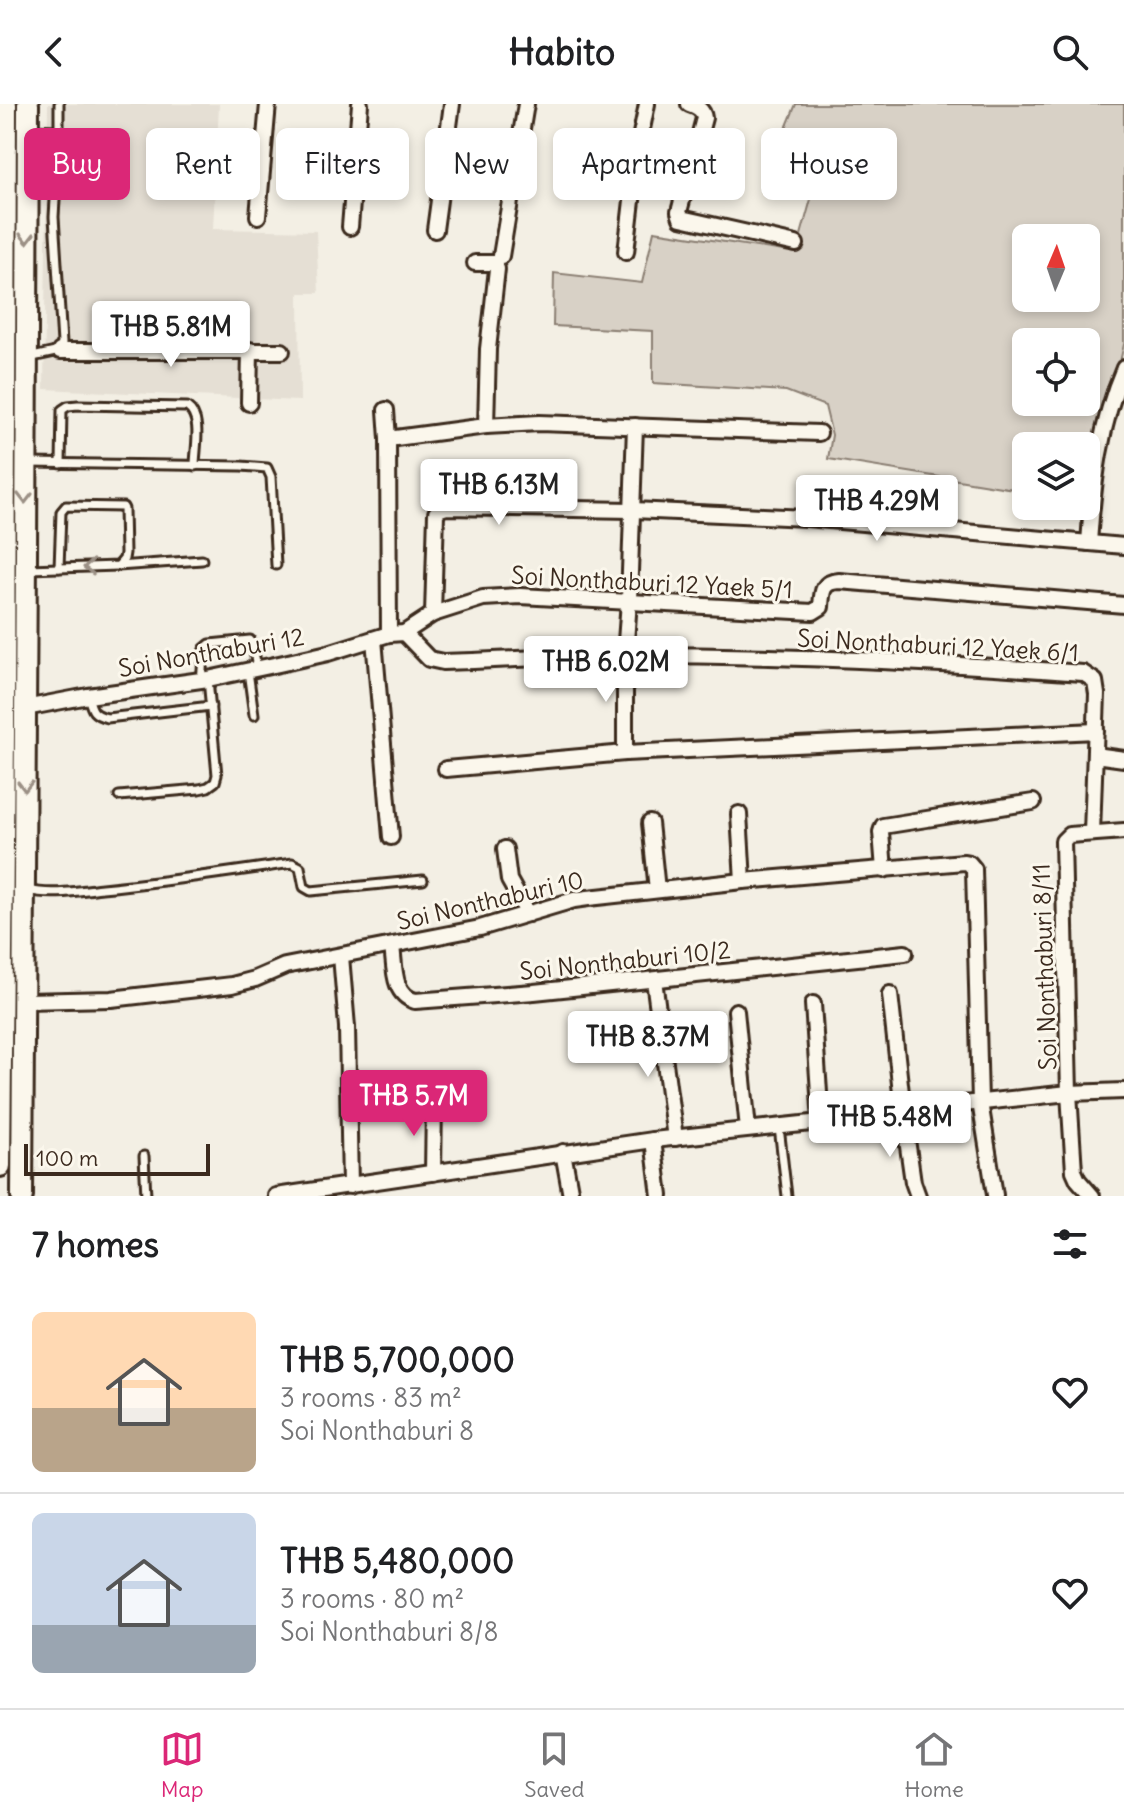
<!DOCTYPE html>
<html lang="en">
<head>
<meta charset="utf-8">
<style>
	:root { --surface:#fff; --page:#f2f2f2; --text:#202124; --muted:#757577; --line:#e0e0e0; --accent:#db2777 }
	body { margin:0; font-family:Delius,sans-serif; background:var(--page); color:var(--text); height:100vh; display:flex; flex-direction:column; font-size:30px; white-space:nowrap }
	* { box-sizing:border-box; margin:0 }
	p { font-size:26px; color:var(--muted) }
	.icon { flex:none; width:44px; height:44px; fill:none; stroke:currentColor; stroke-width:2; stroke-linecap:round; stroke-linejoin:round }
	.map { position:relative; height:1092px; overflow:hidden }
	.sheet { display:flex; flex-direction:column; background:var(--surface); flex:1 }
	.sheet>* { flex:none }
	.banner { position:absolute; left:24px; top:24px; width:1076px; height:72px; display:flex; gap:16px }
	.needle { width:52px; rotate:2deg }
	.controls { position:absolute; left:1012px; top:120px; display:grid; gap:16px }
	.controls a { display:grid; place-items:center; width:88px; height:88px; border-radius:12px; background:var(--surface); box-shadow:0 4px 12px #0003; font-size:40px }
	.scale { position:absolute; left:24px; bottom:20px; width:186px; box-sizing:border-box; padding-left:8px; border:4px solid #3b2a1e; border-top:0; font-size:22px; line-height:28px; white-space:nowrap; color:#3b2a1e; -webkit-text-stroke:6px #fbf7ec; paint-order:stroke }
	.price { position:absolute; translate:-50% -68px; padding:0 18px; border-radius:8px; background:#fff; color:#222; font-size:26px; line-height:52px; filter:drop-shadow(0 2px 4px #0008) }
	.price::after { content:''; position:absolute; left:50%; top:48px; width:24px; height:18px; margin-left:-12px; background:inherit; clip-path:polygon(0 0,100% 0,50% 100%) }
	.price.on { background:var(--accent); color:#fff }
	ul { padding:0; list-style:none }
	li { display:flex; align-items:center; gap:24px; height:200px; padding:0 32px }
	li+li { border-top:2px solid var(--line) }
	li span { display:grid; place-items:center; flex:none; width:224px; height:160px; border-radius:12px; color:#555 }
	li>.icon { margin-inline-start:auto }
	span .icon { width:96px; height:96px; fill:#fffc; stroke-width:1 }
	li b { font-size:34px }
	h2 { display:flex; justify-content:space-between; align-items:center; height:96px; padding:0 32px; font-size:34px }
	.tag { padding:0 28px; border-radius:12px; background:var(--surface); box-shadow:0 4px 12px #0003; font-size:28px; line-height:72px }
	.tag.on { background:var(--accent); color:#fff }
	header { display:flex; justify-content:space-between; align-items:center; height:104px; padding:0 32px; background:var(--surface); font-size:36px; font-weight:700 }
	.menu { display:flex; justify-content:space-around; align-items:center; height:112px; border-top:2px solid var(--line); background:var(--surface); font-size:22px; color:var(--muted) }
	.menu a { display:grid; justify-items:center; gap:4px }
	.menu .on { color:var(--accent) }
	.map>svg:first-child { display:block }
	.built { fill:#e5dfd4 }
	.green { fill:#d8d1c6; stroke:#8a7e72; stroke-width:2; fill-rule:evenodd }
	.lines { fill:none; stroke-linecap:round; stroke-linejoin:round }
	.service-casing { stroke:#3b2a1e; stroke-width:13 }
	.minor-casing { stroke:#3b2a1e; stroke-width:20 }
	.secondary-casing { stroke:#3b2a1e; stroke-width:26 }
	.service { stroke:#fbf7ec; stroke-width:7 }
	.minor { stroke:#fbf7ec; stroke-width:14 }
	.secondary { stroke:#fbf7ec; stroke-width:20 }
	.oneway { stroke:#9b9085 }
	.labels { text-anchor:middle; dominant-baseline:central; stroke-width:6; stroke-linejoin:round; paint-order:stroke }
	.street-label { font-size:24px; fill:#3b2a1e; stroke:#fbf7ec }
</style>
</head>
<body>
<header><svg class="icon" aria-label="back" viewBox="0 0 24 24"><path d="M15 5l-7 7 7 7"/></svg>Habito<svg class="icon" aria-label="search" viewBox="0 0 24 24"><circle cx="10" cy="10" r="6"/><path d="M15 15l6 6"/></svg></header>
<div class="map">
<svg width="1124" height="1092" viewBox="0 0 1124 1092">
	<rect width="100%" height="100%" fill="#f3efe4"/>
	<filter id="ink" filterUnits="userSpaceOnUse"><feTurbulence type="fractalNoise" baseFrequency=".0125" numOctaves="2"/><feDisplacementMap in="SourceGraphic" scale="16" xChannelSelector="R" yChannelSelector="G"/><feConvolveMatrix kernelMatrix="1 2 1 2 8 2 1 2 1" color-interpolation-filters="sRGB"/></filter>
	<g filter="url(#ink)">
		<path class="built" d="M48,0H219L213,125L316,127L319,189H299L300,297L44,285Z"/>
		<path class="green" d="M796,0H1124V240L1089,398L1086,397V342H1026V387L828,355L832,331L825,302L786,287L653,279V227L553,222L554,169L642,179L654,127L796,149L818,70L773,56ZM1026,134H1086V194H1026ZM1026,238H1086V298H1026Z"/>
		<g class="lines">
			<g class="service-casing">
				<g id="service">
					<path d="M59,0V26"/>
					<path d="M28,254L60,247L62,239L54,113L59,26L29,25"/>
					<path d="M28,359L241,362L267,364L271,373L276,461"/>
					<path d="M61,360L62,306L68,302L78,301L187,303C203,314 195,344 195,362"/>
					<path d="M59,464L61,408L66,402L123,403L124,405L125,449L124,455L118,462"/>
					<path d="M29,465L118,462L202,456"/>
					<path d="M248,567L254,611"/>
					<path d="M201,576L204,545L210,540L250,536L253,541L257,565"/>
					<path d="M88,592C92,606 92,610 107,614L211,602"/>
					<path d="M119,692L199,685L208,683L215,678L217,671L208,575"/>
					<path d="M28,786C51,792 77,787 102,784C165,778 229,768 292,759L300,763L304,783L311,787L423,776"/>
					<path d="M779,1023L787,1092"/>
					<path d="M144,1052L146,1092"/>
				</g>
			</g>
			<g class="minor-casing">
				<g id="minor">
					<path d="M689,0C697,3 703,5 704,14L679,108L681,114L796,140"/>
					<path d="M258,112L268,0"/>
					<path d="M350,123L360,0"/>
					<path d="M435,126L452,0"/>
					<path d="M626,148L638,45L647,0"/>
					<path d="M501,152L526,0"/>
					<path d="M475,159H494L497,165L488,245L486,322"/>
					<path d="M60,247H282"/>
					<path d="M249,299L250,246"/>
					<path d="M386,306L388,335L389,530"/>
					<path d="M388,335L486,322L539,319L819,329"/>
					<path d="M1089,439C1093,379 1100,320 1124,264"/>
					<path d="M433,510L436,409L440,405L447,403L633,406L806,414L1124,442"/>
					<path d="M404,529L429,555L443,558C504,556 565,552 626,551C778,551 931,558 1083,569L1095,577L1097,590L1092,729"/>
					<path d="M374,535L391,733"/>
					<path d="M25,604L88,592L208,575L279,560L328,549L389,530L404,529L433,510L483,494L520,492L813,508L821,503C822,487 822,478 839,477L1124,501"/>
					<path d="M625,649V551L629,497L635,322"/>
					<path d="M1095,651L1124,655"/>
					<path d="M446,665L625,649L1096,627"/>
					<path d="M739,710L743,777"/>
					<path d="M650,719L657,786"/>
					<path d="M505,745L509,776L528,810"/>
					<path d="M884,766L881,728L883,722L1033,698"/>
					<path d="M392,842C395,863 392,890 415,897L534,888L905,849"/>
					<path d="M341,852L347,923L350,1082"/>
					<path d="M654,876L675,1034"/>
					<path d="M890,890L903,1007L913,1078L918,1092"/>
					<path d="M25,897L111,895L232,881L255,875L285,862L480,824L574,796L588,794L743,777L964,758L969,759L974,765L980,998L995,1091"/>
					<path d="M813,900L821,1018"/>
					<path d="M736,907L748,1025"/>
					<path d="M653,1036L660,1092"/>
					<path d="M563,1048L571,1092"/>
					<path d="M433,1069L434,999"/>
					<path d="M276,1092L653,1036L821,1018L944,1002L1069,989L1124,987"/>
					<path d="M1092,1092L1078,1076L1074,1067L1069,989L1063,737L1069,731L1124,727"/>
				</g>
			</g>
			<g class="secondary-casing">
				<g id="secondary">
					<path d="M0,1062L4,630L6,0"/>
					<path d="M22,1092C27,728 25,364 28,0"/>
				</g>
			</g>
			<use href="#service" class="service"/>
			<use href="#minor" class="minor"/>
			<use href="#secondary" class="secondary"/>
		</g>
		<defs><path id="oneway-chevron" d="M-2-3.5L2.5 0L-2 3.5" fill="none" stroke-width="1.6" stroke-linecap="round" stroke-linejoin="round" transform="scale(2)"/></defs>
		<g class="oneway">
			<use href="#oneway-chevron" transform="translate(27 134) rotate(90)"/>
			<use href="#oneway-chevron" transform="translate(25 394) rotate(90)"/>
			<use href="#oneway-chevron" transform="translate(89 463) rotate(178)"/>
			<use href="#oneway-chevron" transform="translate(25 682) rotate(90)"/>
		</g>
	</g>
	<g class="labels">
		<g class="street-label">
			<text transform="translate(652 478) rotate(3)">Soi Nonthaburi 12 Yaek 5/1</text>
			<text transform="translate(938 541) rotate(3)">Soi Nonthaburi 12 Yaek 6/1</text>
			<text transform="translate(211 548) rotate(-10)">Soi Nonthaburi 12</text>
			<text transform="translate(490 796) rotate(-13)">Soi Nonthaburi 10</text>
			<text transform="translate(625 856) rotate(-6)">Soi Nonthaburi 10/2</text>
			<text transform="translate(1044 863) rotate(-92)">Soi Nonthaburi 8/11</text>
		</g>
	</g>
</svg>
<div class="controls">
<a><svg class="needle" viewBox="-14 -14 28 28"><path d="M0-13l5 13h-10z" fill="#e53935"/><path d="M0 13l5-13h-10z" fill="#757577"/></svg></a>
<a><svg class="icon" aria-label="locate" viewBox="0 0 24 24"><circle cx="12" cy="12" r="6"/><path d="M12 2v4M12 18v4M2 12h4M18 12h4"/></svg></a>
<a><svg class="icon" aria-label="layers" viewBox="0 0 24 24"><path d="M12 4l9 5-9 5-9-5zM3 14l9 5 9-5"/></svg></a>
</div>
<div class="scale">100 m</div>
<b class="price" style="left:171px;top:265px">THB 5.81M</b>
<b class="price" style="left:499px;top:423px">THB 6.13M</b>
<b class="price" style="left:877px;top:439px">THB 4.29M</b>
<b class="price" style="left:606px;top:600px">THB 6.02M</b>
<b class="price" style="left:648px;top:975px">THB 8.37M</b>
<b class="price on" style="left:414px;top:1034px">THB 5.7M</b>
<b class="price" style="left:890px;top:1055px">THB 5.48M</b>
<div class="banner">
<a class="tag on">Buy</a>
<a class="tag">Rent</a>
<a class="tag">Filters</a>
<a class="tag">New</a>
<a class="tag">Apartment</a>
<a class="tag">House</a>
</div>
</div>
<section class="sheet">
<h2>7 homes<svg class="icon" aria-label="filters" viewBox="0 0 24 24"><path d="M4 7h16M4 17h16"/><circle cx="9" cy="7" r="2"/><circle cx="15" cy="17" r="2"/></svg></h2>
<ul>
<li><span style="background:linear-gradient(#ffd9b3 60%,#b9a48a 0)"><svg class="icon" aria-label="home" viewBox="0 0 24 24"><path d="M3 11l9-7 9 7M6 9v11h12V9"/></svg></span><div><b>THB 5,700,000</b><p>3 rooms · 83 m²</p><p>Soi Nonthaburi 8</p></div><svg class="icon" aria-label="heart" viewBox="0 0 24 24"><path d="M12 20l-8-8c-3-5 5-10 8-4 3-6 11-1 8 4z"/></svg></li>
<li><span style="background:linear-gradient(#c9d6e8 70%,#9aa5b1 0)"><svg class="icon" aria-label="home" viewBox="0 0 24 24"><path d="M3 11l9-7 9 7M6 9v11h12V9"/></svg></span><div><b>THB 5,480,000</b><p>3 rooms · 80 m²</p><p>Soi Nonthaburi 8/8</p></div><svg class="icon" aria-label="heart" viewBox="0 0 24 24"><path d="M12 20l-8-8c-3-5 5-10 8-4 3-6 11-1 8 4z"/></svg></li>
</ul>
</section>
<nav class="menu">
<a class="on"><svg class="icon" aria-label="map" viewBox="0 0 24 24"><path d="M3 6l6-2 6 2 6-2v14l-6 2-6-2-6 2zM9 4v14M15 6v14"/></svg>Map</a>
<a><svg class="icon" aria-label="saved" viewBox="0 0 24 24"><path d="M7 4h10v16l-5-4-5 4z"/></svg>Saved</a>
<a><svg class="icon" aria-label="home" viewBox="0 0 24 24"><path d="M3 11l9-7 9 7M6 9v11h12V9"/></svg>Home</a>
</nav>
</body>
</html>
